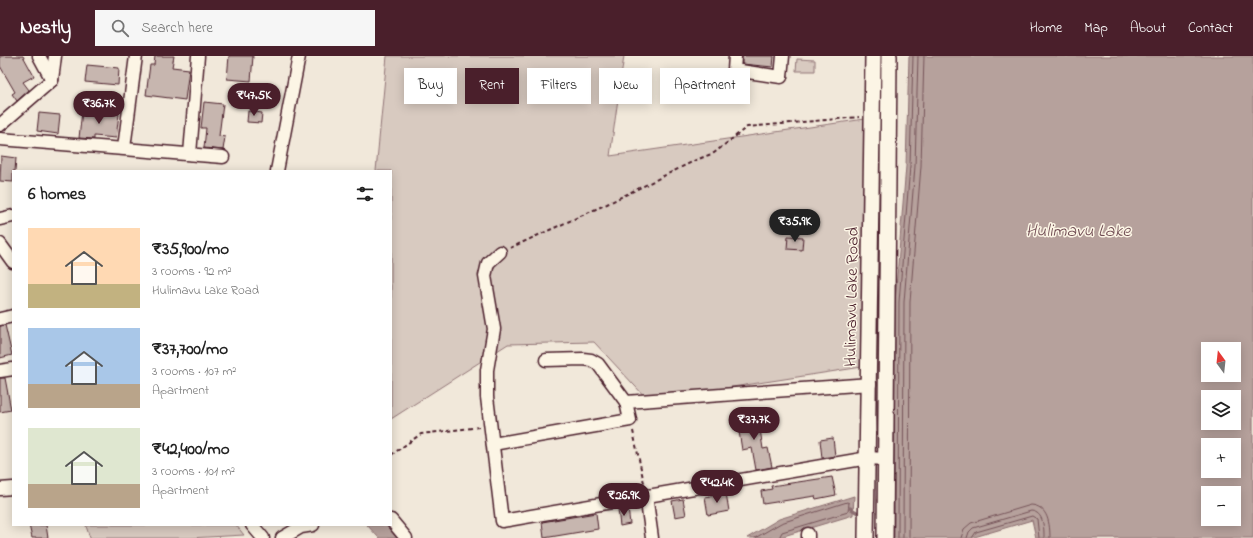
<!DOCTYPE html>
<html lang="en">
<head>
<meta charset="utf-8">
<style>
	:root { --surface:#fff; --page:#f6f6f6; --text:#222; --muted:#767676; --accent:#4a1f2b }
	body { margin:0; font-family:"Indie Flower",sans-serif; background:var(--page); color:var(--text); height:100vh; display:flex; flex-direction:column; font-size:15px; white-space:nowrap }
	* { box-sizing:border-box; margin:0 }
	p { font-size:13px; color:var(--muted) }
	.icon { flex:none; width:22px; height:22px; fill:none; stroke:currentColor; stroke-width:2; stroke-linecap:round; stroke-linejoin:round }
	.map { position:relative; flex:1; overflow:hidden }
	.sheet { position:absolute; left:12px; top:114px; width:380px; height:356px; display:flex; flex-direction:column; background:var(--surface); border-radius:0px; box-shadow:0 2px 10px #0003 }
	.sheet>* { flex:none }
	.hud { position:absolute; left:404px; top:12px; width:380px; height:36px; display:flex; gap:8px }
	.needle { width:26px; rotate:345deg }
	.buttons { position:absolute; left:1201px; top:286px; display:grid; gap:8px }
	.buttons a { display:grid; place-items:center; width:40px; height:40px; border-radius:0px; background:var(--surface); box-shadow:0 2px 10px #0003; font-size:20px }
	.price { position:absolute; translate:-50% -34px; padding:0 9px; border-radius:14px; background:var(--accent); color:#fff; font-size:13px; line-height:26px; filter:drop-shadow(0 1px 2px #0008) }
	.price::after { content:''; position:absolute; left:50%; top:24px; width:12px; height:9px; margin-left:-6px; background:inherit; clip-path:polygon(0 0,100% 0,50% 100%) }
	.price.current { background:#222; color:#fff }
	ul { padding:0; list-style:none }
	li { display:flex; align-items:center; gap:12px; height:100px; padding:0 16px }
	li span { display:grid; place-items:center; flex:none; width:112px; height:80px; border-radius:0px; color:#555 }
	li>.icon { margin-inline-start:auto }
	span .icon { width:48px; height:48px; fill:#fffc; stroke-width:1 }
	li b { font-size:17px }
	h2 { display:flex; justify-content:space-between; align-items:center; height:48px; padding:0 16px; font-size:17px }
	.tag { padding:0 14px; border-radius:0px; background:var(--surface); box-shadow:0 2px 10px #0003; font-size:14px; line-height:36px }
	.tag.current { background:var(--accent); color:#fff }
	header { display:flex; align-items:center; gap:24px; box-sizing:border-box; height:56px; padding:0 20px; background:var(--accent); color:#fff }
	header strong { font-size:19px }
	nav { display:flex; gap:22px; margin-inline-start:auto; font-size:14px }
	.search { width:280px; height:36px; background:var(--page); display:flex; align-items:center; gap:10px; box-sizing:border-box; padding:0 14px; border-radius:0px; color:var(--muted); font-size:15px }
	.map>svg:first-child { display:block }
	.green { fill:#d8cac0; stroke:#917476 }
	.water { fill:#b6a19c; stroke:#8b6d6f; fill-rule:evenodd }
	.lines { fill:none; stroke-linecap:round; stroke-linejoin:round }
	.shore { stroke:#755358; stroke-width:1 }
	.stream { stroke:#8b6d6f; stroke-width:3.5 }
	.building { fill:#c7b6af; stroke:#4a1f2b }
	.minor-casing { stroke:#4a1f2b; stroke-width:15 }
	.major-casing { stroke:#4a1f2b; stroke-width:18 }
	.path { stroke:#4a1f2b; stroke-width:2; stroke-dasharray:4 3; stroke-linecap:butt }
	.minor { stroke:#fcf5e5; stroke-width:12 }
	.major { stroke:#fcf5e5; stroke-width:15 }
	.labels { text-anchor:middle; dominant-baseline:central; stroke-width:3; stroke-linejoin:round; paint-order:stroke }
	.street-label { font-size:17px; fill:#4a1f2b; stroke:#fcf5e5 }
	.water-label { font-size:18px; font-style:italic; fill:#704c53; stroke:#fcf5e5 }
</style>
</head>
<body>
<header>
<strong>Nestly</strong>
<div class="search"><svg class="icon" aria-label="search" viewBox="0 0 24 24"><circle cx="10" cy="10" r="6"/><path d="M15 15l6 6"/></svg>Search here</div>
<nav><a>Home</a><a>Map</a><a>About</a><a>Contact</a></nav>
</header>
<div class="map">
<svg width="1253" height="482" viewBox="0 0 1253 482">
	<rect width="100%" height="100%" fill="#f1e8da"/>
	<filter id="ink" filterUnits="userSpaceOnUse"><feTurbulence type="fractalNoise" baseFrequency=".025" numOctaves="2"/><feDisplacementMap in="SourceGraphic" scale="8" xChannelSelector="R" yChannelSelector="G"/><feConvolveMatrix kernelMatrix="1 2 1 2 8 2 1 2 1" color-interpolation-filters="sRGB"/></filter>
	<g filter="url(#ink)">
		<g class="green">
			<path d="M387,0H624L610,100L865,63L862,311L648,344L594,286L508,288L391,363V115H376Z"/>
			<path d="M797,3L815,4V15H796Z"/>
			<path d="M89,469H236L244,479L190,482H90L86,470Z"/>
		</g>
		<g class="water">
			<path d="M909,0H1253V482H1036L1032,464L971,482H894L895,246L906,110ZM1208,293H1234V319H1208ZM1208,341H1234V367H1208ZM1208,389H1234V415H1208ZM1208,437H1234V463H1208Z"/>
			<path d="M854,440L853,459L777,482H747L779,463Z"/>
			<path d="M367,469H386L397,482H379Z"/>
		</g>
		<g class="lines">
			<g class="shore">
				<path d="M755,482L781,467L847,446L849,447L848,456L782,476L779,482"/>
				<path d="M898,482L899,246L910,110L913,0"/>
				<path d="M903,482L904,246L915,110L918,0"/>
				<path d="M909,482L910,246L921,110L924,0"/>
				<path d="M961,482L964,473L971,467L1031,449C1048,450 1050,468 1050,482"/>
				<path d="M967,482L969,476L973,472L1031,455C1044,456 1044,472 1044,482"/>
				<path d="M972,482L976,476L1032,460L1037,463L1039,482"/>
			</g>
			<path class="stream" d="M850,452L861,459"/>
		</g>
		<g class="building">
			<path d="M0,0H23L34,20L23,26L29,34L17,45L12,38L15,36L0,10Z"/>
			<path d="M155,0H174L172,11L189,13L185,44L146,39L150,9H154Z"/>
			<path d="M229,0H253L251,25L227,23Z"/>
			<path d="M742,0H774L773,11L742,8Z"/>
			<path d="M87,9L119,12L118,29L85,26Z"/>
			<path d="M204,46L223,48L219,80L225,81L223,94L204,92L206,72H201Z"/>
			<path d="M82,55L119,58L116,82L94,80V83L79,82Z"/>
			<path d="M248,55L262,57L261,67L247,66Z"/>
			<path d="M39,57L60,59L58,78L37,75Z"/>
			<path d="M1,100L16,102L15,115H13V126L0,125Z"/>
			<path d="M788,180L803,181L802,194L787,193Z"/>
			<path d="M5,269L12,299L0,302V270Z"/>
			<path d="M0,322H5L11,354L0,356Z"/>
			<path d="M758,360L763,393L768,392L772,411L756,414L752,392L742,394L737,363Z"/>
			<path d="M833,382L835,400L822,402L820,384Z"/>
			<path d="M832,421L836,439L816,443L815,440L763,448L761,435L772,433L771,430Z"/>
			<path d="M726,437L729,455L708,459L705,441Z"/>
			<path d="M683,443L686,459L675,461L672,445Z"/>
			<path d="M628,452L630,468L620,470L618,453Z"/>
			<path d="M596,457L598,473L544,482L542,466Z"/>
			<path d="M29,469H46L48,482H32Z"/>
		</g>
		<g class="lines">
			<g class="minor-casing">
				<g id="minor">
					<path d="M39,0L52,24"/>
					<path d="M735,0L734,14L781,21L783,0"/>
					<path d="M0,69L52,24L55,0"/>
					<path d="M0,83L223,101"/>
					<path d="M124,92L136,0"/>
					<path d="M190,98L198,0"/>
					<path d="M277,115L299,0"/>
					<path d="M0,163L13,160"/>
					<path d="M0,188L13,206"/>
					<path d="M500,196L488,207L485,220L494,273L487,314V341L502,465L868,402L885,403"/>
					<path d="M0,263L13,260"/>
					<path d="M0,315L13,313"/>
					<path d="M626,346L870,328"/>
					<path d="M493,388L630,364L626,346L598,308L591,304L583,303L546,304"/>
					<path d="M0,433L13,432"/>
					<path d="M646,439L652,482"/>
					<path d="M391,464L406,482"/>
					<path d="M252,469L263,482"/>
					<path d="M282,482L301,471L313,469"/>
					<path d="M808,482V478"/>
				</g>
			</g>
			<g class="major-casing">
				<g id="major">
					<path d="M866,482L873,0"/>
					<path d="M885,482L889,0"/>
				</g>
			</g>
			<g class="path">
				<path d="M510,192L607,148L696,104L714,97L747,71L859,61"/>
				<path d="M633,375L644,427"/>
				<path d="M391,399L421,378L480,371"/>
			</g>
			<use href="#minor" class="minor"/>
			<use href="#major" class="major"/>
		</g>
	</g>
	<g class="labels">
		<g class="street-label">
			<text transform="translate(852 241) rotate(-89)">Hulimavu Lake Road</text>
		</g>
		<g class="water-label">
			<text x="1078" y="176">Hulimavu Lake</text>
		</g>
	</g>
</svg>
<div class="buttons">
<a><svg class="needle" viewBox="-14 -14 28 28"><path d="M0-13l5 13h-10z" fill="#e53935"/><path d="M0 13l5-13h-10z" fill="#767676"/></svg></a>
<a><svg class="icon" aria-label="layers" viewBox="0 0 24 24"><path d="M12 4l9 5-9 5-9-5zM3 14l9 5 9-5"/></svg></a>
<a>+</a>
<a>−</a>
</div>
<b class="price" style="left:254px;top:61px">₹47.5K</b>
<b class="price" style="left:99px;top:69px">₹36.7K</b>
<b class="price current" style="left:795px;top:187px">₹35.9K</b>
<b class="price" style="left:754px;top:385px">₹37.7K</b>
<b class="price" style="left:717px;top:448px">₹42.4K</b>
<b class="price" style="left:624px;top:461px">₹26.9K</b>
<div class="hud">
<a class="tag">Buy</a>
<a class="tag current">Rent</a>
<a class="tag">Filters</a>
<a class="tag">New</a>
<a class="tag">Apartment</a>
</div>
<section class="sheet">
<h2>6 homes<svg class="icon" aria-label="filters" viewBox="0 0 24 24"><path d="M4 7h16M4 17h16"/><circle cx="9" cy="7" r="2"/><circle cx="15" cy="17" r="2"/></svg></h2>
<ul>
<li><span style="background:linear-gradient(#ffd9b3 70%,#c2b280 0)"><svg class="icon" aria-label="home" viewBox="0 0 24 24"><path d="M3 11l9-7 9 7M6 9v11h12V9"/></svg></span><div><b>₹35,900/mo</b><p>3 rooms · 92 m²</p><p>Hulimavu Lake Road</p></div></li>
<li><span style="background:linear-gradient(#a9c7e8 70%,#b9a48a 0)"><svg class="icon" aria-label="home" viewBox="0 0 24 24"><path d="M3 11l9-7 9 7M6 9v11h12V9"/></svg></span><div><b>₹37,700/mo</b><p>3 rooms · 107 m²</p><p>Apartment</p></div></li>
<li><span style="background:linear-gradient(#dfe7d0 70%,#b9a48a 0)"><svg class="icon" aria-label="home" viewBox="0 0 24 24"><path d="M3 11l9-7 9 7M6 9v11h12V9"/></svg></span><div><b>₹42,400/mo</b><p>3 rooms · 101 m²</p><p>Apartment</p></div></li>
</ul>
</section>
</div>
</body>
</html>
